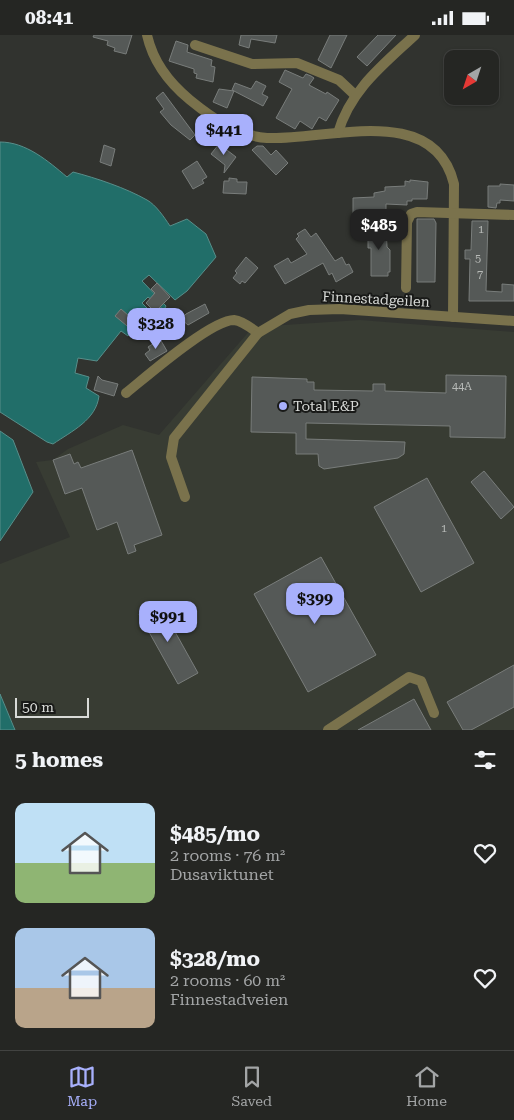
<!DOCTYPE html>
<html lang="en">
<head>
<meta charset="utf-8">
<style>
	:root { --surface:#252623; --page:#2d2e2b; --text:#f1f3f6; --muted:#a3a5a6; --line:#424341; --accent:#a8b0fc }
	body { margin:0; font-family:"Roboto Serif",serif; background:var(--page); color:var(--text); height:100vh; display:flex; flex-direction:column; font-size:19px; white-space:nowrap }
	* { box-sizing:border-box; margin:0 }
	p { font-size:16px; color:var(--muted) }
	.icon { flex:none; width:28px; height:28px; fill:none; stroke:currentColor; stroke-width:2; stroke-linecap:round; stroke-linejoin:round }
	.map { position:relative; height:695px; overflow:hidden }
	.drawer { display:flex; flex-direction:column; background:var(--surface); flex:1 }
	.drawer>* { flex:none }
	.needle { width:32px; rotate:219deg }
	.buttons { position:absolute; left:444px; top:15px; display:grid; gap:10px }
	.buttons a { display:grid; place-items:center; width:55px; height:55px; border-radius:10px; background:var(--surface); box-shadow:0 1px 4px #0004,0 0 0 1px var(--line); font-size:25px }
	.scale { position:absolute; left:15px; bottom:12px; width:74px; box-sizing:border-box; padding-left:5px; border:2px solid #d8dad7; border-top:0; font-size:14px; line-height:18px; white-space:nowrap; color:#d8dad7; -webkit-text-stroke:4px #191a18; paint-order:stroke }
	.price { position:absolute; translate:-50% -42px; padding:0 11px; border-radius:10px; background:var(--accent); color:#111; font-size:16px; line-height:32px; filter:drop-shadow(0 1px 2px #0008) }
	.price::after { content:''; position:absolute; left:50%; top:30px; width:15px; height:11px; margin-left:-8px; background:inherit; clip-path:polygon(0 0,100% 0,50% 100%) }
	.price.on { background:#222; color:#fff }
	ul { padding:0; list-style:none }
	li { display:flex; align-items:center; gap:15px; height:125px; padding:0 15px }
	li span { display:grid; place-items:center; flex:none; width:140px; height:100px; border-radius:10px; color:#555 }
	li>.icon { margin-inline-start:auto }
	span .icon { width:60px; height:60px; fill:#fffc; stroke-width:1 }
	li b { font-size:21px }
	h2 { display:flex; justify-content:space-between; align-items:center; height:60px; padding:0 15px; font-size:21px }
	.status { display:flex; justify-content:space-between; align-items:center; height:35px; padding:0 25px; background:var(--surface); direction:ltr }
	.status svg { height:14px; fill:currentColor }
	.dock { display:flex; justify-content:space-around; align-items:center; height:70px; border-top:1px solid var(--line); background:var(--surface); font-size:14px; color:var(--muted) }
	.dock a { display:grid; justify-items:center; gap:2px }
	.dock .on { color:var(--accent) }
	.map>svg:first-child { display:block }
	.built { fill:#383c33 }
	.water { fill:#216e69; stroke:#588e8a }
	.building { fill:#555957; stroke:#797d7b }
	.lines { fill:none; stroke-linecap:round; stroke-linejoin:round }
	.street { stroke:#7a724c; stroke-width:10 }
	.poi-dot { fill:#a8b0fc; stroke:#191a18; stroke-width:2 }
	.labels { text-anchor:middle; dominant-baseline:central; stroke-width:4; stroke-linejoin:round; paint-order:stroke }
	.number-label { font-size:11px; fill:#b7bab7 }
	.street-label { font-size:14px; fill:#d8dad7; stroke:#191a18 }
	.poi-label { font-size:14px; fill:#d8dad7; stroke:#191a18; text-anchor:start }
</style>
</head>
<body>
<div class="status"><b>08:41</b><svg viewBox="0 0 49 12"><path d="M0 12V9h3v3zM5 12V6h3v6zM10 12V3h3v9zM15 12V0h3v12zM26 1h20v11H26zM47 4h2v5h-2z"/></svg></div>
<div class="map">
<svg width="514" height="695" viewBox="0 0 514 695">
	<rect width="100%" height="100%" fill="#31332f"/>
	<path class="built" d="M360,285L514,297V695H15L0,659V529L70,502L36,427L53,425L68,414L123,390L159,400L253,292Z"/>
	<g class="water">
		<path d="M0,107C26,107 48,126 67,142L73,137C96,143 126,153 147,165C156,170 164,182 170,191L187,184L206,199L216,222L187,256L175,265L149,240L142,246L166,271L164,275L148,262L142,268L158,284L154,290L139,276L126,289L132,297L128,301L121,296L97,326L78,323L75,338L89,342L86,353L99,361C96,385 72,396 53,409L47,407L0,377Z"/>
		<path d="M0,396L13,405L33,457L0,506Z"/>
		<path d="M0,659L15,695H0Z"/>
	</g>
	<g class="building">
		<path d="M94,0H132L126,19L114,16L115,13L107,10L108,6L93,2Z"/>
		<path d="M241,0H277L275,8L251,4L249,13L239,10Z"/>
		<path d="M330,0H347L331,33L318,25Z"/>
		<path d="M378,0H396L367,31L357,22Z"/>
		<path d="M176,6L188,10L187,17L212,25L211,31L215,32L213,47L196,43L197,39L194,38V34L169,26Z"/>
		<path d="M285,35L303,43L306,39L311,41L314,43L309,50L326,59L327,57L339,65L326,86L319,82L312,94L300,86L295,94L276,83L292,54L279,47Z"/>
		<path d="M256,46L266,51L262,59L268,62L263,71L234,56L227,73L213,67L219,54L234,56L232,55L235,48L251,54Z"/>
		<path d="M163,57L195,100L190,105L171,90L160,77L164,74L156,63Z"/>
		<path d="M219,109L236,122L224,138L225,130L211,119Z"/>
		<path d="M104,110L115,114L111,131L100,127Z"/>
		<path d="M257,111H263L271,120L276,115L288,128L276,140L252,115Z"/>
		<path d="M197,126L207,142L202,145L204,148L193,154L182,136Z"/>
		<path d="M229,143L237,144V147H247L246,159L223,158L224,146H229Z"/>
		<path d="M410,145L428,147L427,164H412V166H407V170L386,169V175H375V181L353,180V163L374,162V158L385,156V152L405,151V146L410,147Z"/>
		<path d="M500,149L514,150V166L500,165V168H497L496,173L488,172V151H500Z"/>
		<path d="M417,184H434L436,188L435,247H417Z"/>
		<path d="M472,186H488L486,256L502,257V249L514,250V266H469L470,224H465V215H471Z"/>
		<path d="M368,191H386L387,212L390,215V237H388V241H371V213H368Z"/>
		<path d="M305,194L311,202L316,198L335,226L342,222L346,230L349,229L353,237L336,247L332,238L329,240L323,228L285,249L274,231L288,223L291,228L307,219L296,204L299,201L297,199Z"/>
		<path d="M246,222L258,233L245,248L242,246L240,249L233,243L237,238L235,236Z"/>
		<path d="M157,248L170,262L155,277L146,268L155,258L151,254Z"/>
		<path d="M205,269L209,278L188,290L181,284L186,279Z"/>
		<path d="M121,274L143,293L138,300L115,281Z"/>
		<path d="M160,304L167,316L150,326L145,319L150,315L148,312Z"/>
		<path d="M446,340L506,341L505,403L450,402V391L306,388V404L405,407L404,419L398,423L324,434L319,431L318,419H296V398L251,397L252,342L307,344V347H314V355L373,356V349H385V356L446,358Z"/>
		<path d="M98,341L102,345L118,349L114,361L94,355Z"/>
		<path d="M132,415L162,500L134,510L136,516L128,519L117,487L97,495L82,453L65,459L53,425L70,419L74,429L78,427L81,433Z"/>
		<path d="M484,436L514,472L501,484L471,447Z"/>
		<path d="M427,443L474,528L421,557L374,472Z"/>
		<path d="M321,522L376,620L308,657L254,559Z"/>
		<path d="M159,568L198,638L178,649L139,579Z"/>
		<path d="M514,630V672L471,695H463L447,667Z"/>
		<path d="M414,664L431,695H358Z"/>
	</g>
	<g class="lines">
		<g class="street">
			<path d="M147,0C153,27 168,47 190,65C212,83 238,101 267,103C326,106 434,66 454,149L453,282"/>
			<path d="M195,10L252,29L297,28L339,45L355,60"/>
			<path d="M338,98C350,55 384,29 415,0"/>
			<path d="M406,253L407,187L411,179L417,177L514,180"/>
			<path d="M126,358C146,342 211,285 234,285C243,286 251,293 258,298"/>
			<path d="M185,462L171,422L174,403L258,298L290,279L309,275L340,274L514,286"/>
			<path d="M328,695L409,642L421,646L434,678"/>
		</g>
	</g>
	<circle class="poi-dot" cx="283" cy="371" r="5"/>
	<g class="labels">
		<g class="number-label">
			<text x="481" y="194">1</text>
			<text x="478" y="223">5</text>
			<text x="480" y="239">7</text>
			<text x="462" y="351">44A</text>
			<text x="444" y="493">1</text>
		</g>
		<g class="street-label">
			<text transform="translate(376 264) rotate(3)">Finnestadgeilen</text>
		</g>
		<g class="poi-label">
			<text x="293" y="371">Total E&amp;P</text>
		</g>
	</g>
</svg>
<div class="buttons">
<a><svg class="needle" viewBox="-14 -14 28 28"><path d="M0-13l5 13h-10z" fill="#e53935"/><path d="M0 13l5-13h-10z" fill="#a3a5a6"/></svg></a>
</div>
<div class="scale">50 m</div>
<b class="price" style="left:224px;top:121px">$441</b>
<b class="price on" style="left:379px;top:216px">$485</b>
<b class="price" style="left:156px;top:315px">$328</b>
<b class="price" style="left:315px;top:590px">$399</b>
<b class="price" style="left:168px;top:608px">$991</b>
</div>
<section class="drawer">
<h2>5 homes<svg class="icon" aria-label="filters" viewBox="0 0 24 24"><path d="M4 7h16M4 17h16"/><circle cx="9" cy="7" r="2"/><circle cx="15" cy="17" r="2"/></svg></h2>
<ul>
<li><span style="background:linear-gradient(#bfe0f5 60%,#8fb573 0)"><svg class="icon" aria-label="home" viewBox="0 0 24 24"><path d="M3 11l9-7 9 7M6 9v11h12V9"/></svg></span><div><b>$485/mo</b><p>2 rooms · 76 m²</p><p>Dusaviktunet</p></div><svg class="icon" aria-label="heart" viewBox="0 0 24 24"><path d="M12 20l-8-8c-3-5 5-10 8-4 3-6 11-1 8 4z"/></svg></li>
<li><span style="background:linear-gradient(#a9c7e8 60%,#b9a48a 0)"><svg class="icon" aria-label="home" viewBox="0 0 24 24"><path d="M3 11l9-7 9 7M6 9v11h12V9"/></svg></span><div><b>$328/mo</b><p>2 rooms · 60 m²</p><p>Finnestadveien</p></div><svg class="icon" aria-label="heart" viewBox="0 0 24 24"><path d="M12 20l-8-8c-3-5 5-10 8-4 3-6 11-1 8 4z"/></svg></li>
</ul>
</section>
<nav class="dock">
<a class="on"><svg class="icon" aria-label="map" viewBox="0 0 24 24"><path d="M3 6l6-2 6 2 6-2v14l-6 2-6-2-6 2zM9 4v14M15 6v14"/></svg>Map</a>
<a><svg class="icon" aria-label="saved" viewBox="0 0 24 24"><path d="M7 4h10v16l-5-4-5 4z"/></svg>Saved</a>
<a><svg class="icon" aria-label="home" viewBox="0 0 24 24"><path d="M3 11l9-7 9 7M6 9v11h12V9"/></svg>Home</a>
</nav>
</body>
</html>
